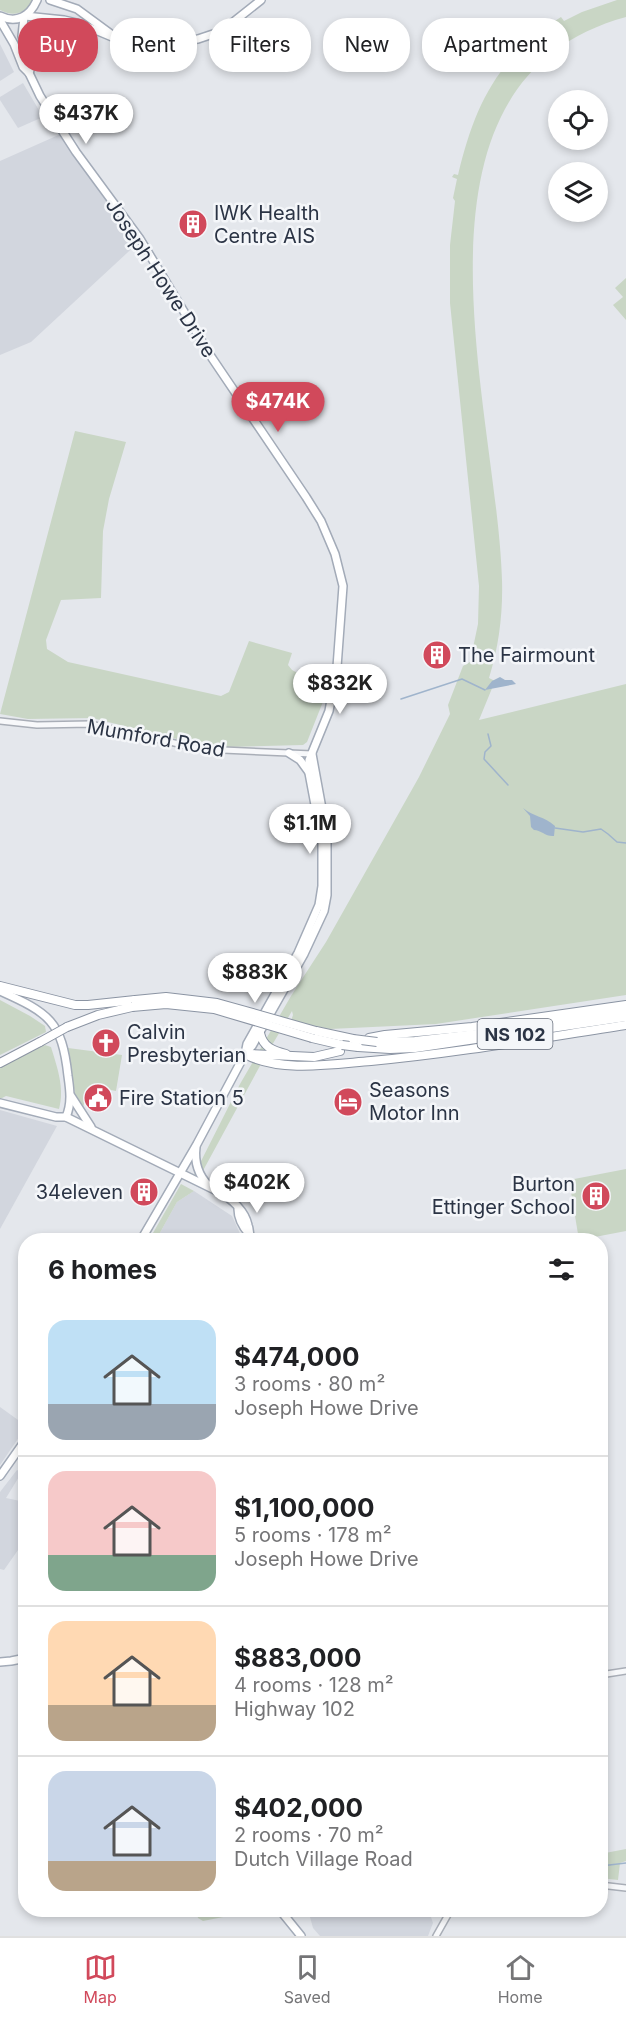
<!DOCTYPE html>
<html lang="en">
<head>
<meta charset="utf-8">
<style>
	:root { --surface:#fff; --page:#f6f6f6; --text:#202124; --muted:#757577; --line:#e0e0e0; --accent:#d1495b }
	body { margin:0; font-family:Inter,sans-serif; background:var(--page); color:var(--text); height:100vh; display:flex; flex-direction:column; font-size:22px; white-space:nowrap }
	* { box-sizing:border-box; margin:0 }
	p { font-size:20px; color:var(--muted) }
	.icon { flex:none; width:33px; height:33px; fill:none; stroke:currentColor; stroke-width:2; stroke-linecap:round; stroke-linejoin:round }
	.map { position:relative; flex:1; overflow:hidden }
	.panel { position:absolute; left:18px; top:1233px; width:590px; height:684px; display:flex; flex-direction:column; background:var(--surface); border-radius:24px; box-shadow:0 3px 9px #0003 }
	.panel>* { flex:none }
	.banner { position:absolute; left:18px; top:18px; width:591px; height:54px; display:flex; gap:12px }
	.buttons { position:absolute; left:548px; top:90px; display:grid; gap:12px }
	.buttons a { display:grid; place-items:center; width:60px; height:60px; border-radius:50%; background:var(--surface); box-shadow:0 3px 9px #0003; font-size:30px }
	.price { position:absolute; translate:-50% -51px; padding:0 14px; border-radius:21px; background:#fff; color:#222; font-size:20px; line-height:39px; filter:drop-shadow(0 2px 3px #0008) }
	.price::after { content:''; position:absolute; left:50%; top:36px; width:18px; height:14px; margin-left:-9px; background:inherit; clip-path:polygon(0 0,100% 0,50% 100%) }
	.price.selected { background:var(--accent); color:#fff }
	ul { padding:0; list-style:none }
	li { display:flex; align-items:center; gap:18px; height:150px; padding:0 30px }
	li+li { border-top:2px solid var(--line) }
	li span { display:grid; place-items:center; flex:none; width:168px; height:120px; border-radius:18px; color:#555 }
	li>.icon { margin-inline-start:auto }
	span .icon { width:72px; height:72px; fill:#fffc; stroke-width:1 }
	li b { font-size:26px }
	h2 { display:flex; justify-content:space-between; align-items:center; height:72px; padding:0 30px; font-size:26px }
	.chip { padding:0 21px; border-radius:24px; background:var(--surface); box-shadow:0 3px 9px #0003; font-size:21px; line-height:54px }
	.chip.selected { background:var(--accent); color:#fff }
	.tab-bar { display:flex; justify-content:space-around; align-items:center; height:84px; border-top:2px solid var(--line); background:var(--surface); font-size:16px; color:var(--muted) }
	.tab-bar a { display:grid; justify-items:center; gap:3px }
	.tab-bar .selected { color:var(--accent) }
	.map>svg:first-child { display:block }
	.built { fill:#d2d6de }
	.green { fill:#c9d6c5 }
	.water { fill:#9fb4cc }
	.lines { fill:none; stroke-linecap:round; stroke-linejoin:round }
	.stream { stroke:#9fb4cc; stroke-width:1.5 }
	.minor-casing { stroke:#a9aeb7; stroke-width:8 }
	.major-casing { stroke:#a3abb8; stroke-width:10 }
	.highway-casing { stroke:#8b94a3; stroke-width:10 }
	.minor { stroke:#f7f8fa; stroke-width:5 }
	.major { stroke:#fff; stroke-width:7 }
	.highway { stroke:#fff; stroke-width:8 }
	.highway-bridge-casing { stroke:#8b94a3; stroke-width:10; stroke-linecap:butt }
	.highway-bridge { stroke:#fff; stroke-width:8 }
	.labels { text-anchor:middle; dominant-baseline:central; stroke-width:5; stroke-linejoin:round; paint-order:stroke }
	.shield { fill:#f4f6f9; stroke:#676e7b; stroke-width:1.5 }
	.shield-label { font-size:18px; font-weight:bold; fill:#2b3445 }
	.poi-label { font-size:20px; fill:#2b3445; stroke:#f4f6f9; text-anchor:start }
	.street-label { font-size:20px; fill:#2b3445; stroke:#f4f6f9 }
</style>
</head>
<body>
<div class="map">
<svg width="626" height="1936" viewBox="0 0 626 1936">
	<rect width="100%" height="100%" fill="#e4e7ec"/>
	<g class="built">
		<path d="M0,44L14,72L0,81Z"/>
		<path d="M23,83L43,117L18,128L0,100V97Z"/>
		<path d="M63,133L141,240L31,342L0,355V161Z"/>
		<path d="M0,1110L57,1126L0,1229Z"/>
		<path d="M194,1191L232,1216L243,1240H156L177,1202Z"/>
		<path d="M0,1407L25,1425L26,1427L0,1465Z"/>
		<path d="M25,1467L6,1498L25,1502V1540L4,1570L0,1569V1492L17,1470L22,1473Z"/>
		<path d="M308,1910H445L430,1914L433,1923L428,1936H320L313,1928Z"/>
	</g>
	<g class="green">
		<path d="M0,0H33C26,14 13,17 0,10Z"/>
		<path d="M617,0H626V17C388,82 497,407 502,580C503,613 499,646 489,678L495,681L479,720L626,684V995L436,1024L330,1029L291,1021L293,1015L292,1011L261,1064L199,1178L194,1175L240,1084L291,996L326,942L419,777L450,714L448,705L463,666L470,662L478,624L479,586L450,303V245L455,201L453,198L457,179L452,177L454,174L458,175C475,104 498,57 561,17L564,21L582,12Z"/>
		<path d="M626,278V320L613,305L623,297L615,288Z"/>
		<path d="M75,431L126,442L109,499L103,531L101,598L61,600L46,640L47,649L68,662L221,696L229,692L249,641L292,653L288,665L292,670L328,689L307,742L303,745L226,747L197,744L92,718L28,719L0,714Z"/>
		<path d="M0,1000L30,1016L45,1026L46,1032L0,1055Z"/>
		<path d="M45,1045L51,1047C57,1067 65,1088 59,1109L6,1096L0,1099V1067Z"/>
		<path d="M68,1048L122,1055L116,1091L90,1086L83,1107L76,1100Z"/>
		<path d="M626,1169V1231L579,1240L569,1180Z"/>
		<path d="M181,1184L194,1191L177,1202L156,1240H149Z"/>
		<path d="M626,1849V1861L620,1863L618,1880L600,1878V1854Z"/>
		<path d="M196,1910H259L203,1921L198,1918Z"/>
	</g>
	<g class="water">
		<path d="M500,677L505,680H512L516,684L485,690L492,681Z"/>
		<path d="M523,808C534,817 544,816 555,826L554,836C546,837 541,830 534,830L531,827L530,816Z"/>
	</g>
	<g class="lines">
		<g class="stream">
			<path d="M401,699L462,679L485,690"/>
			<path d="M488,734L491,746L485,752L484,759L508,785"/>
			<path d="M555,828L583,832L601,829L608,834L617,842L626,843"/>
			<path d="M601,1866L626,1863"/>
		</g>
		<g class="minor-casing">
			<g id="minor">
				<path d="M0,721L37,725L90,724L201,749L312,754"/>
				<path d="M600,1675L626,1671"/>
				<path d="M600,1885L626,1888"/>
				<path d="M436,1936L449,1913L453,1910"/>
			</g>
		</g>
		<g class="major-casing">
			<g id="major">
				<path d="M50,0L77,9L111,34"/>
				<path d="M0,16C17,24 30,16 37,0"/>
				<path d="M25,16L64,20L81,24L124,42L150,45L198,39L222,31L261,0"/>
				<path d="M24,17L22,36L31,67L29,73"/>
				<path d="M0,20L14,44L23,67L29,73L40,96L76,152L140,239L212,358L306,497L321,521L335,554L343,586L337,667L329,711L309,760V773L322,842V886L319,905L298,953L247,1044L245,1054"/>
				<path d="M289,753L300,760L308,771"/>
				<path d="M0,991C49,1013 62,1021 68,1076C70,1090 72,1103 66,1117"/>
				<path d="M71,1096L91,1127"/>
				<path d="M0,1103L56,1117H66L219,1192C232,1199 245,1211 248,1225C250,1230 249,1235 251,1240"/>
				<path d="M196,1147C194,1163 198,1175 209,1186"/>
				<path d="M219,1192L233,1191L254,1183"/>
				<path d="M238,1209C238,1219 242,1226 249,1234"/>
				<path d="M141,1240L197,1144L245,1054L252,1046L304,954L324,911L327,895V836L312,754"/>
				<path d="M0,1476L26,1439"/>
				<path d="M0,1662L11,1661L26,1658"/>
				<path d="M280,1910L301,1936"/>
			</g>
		</g>
		<g class="highway-casing">
			<g id="highway">
				<path d="M0,986L75,1005H88L135,1000"/>
				<path d="M67,1027L98,1015L132,1007"/>
				<path d="M521,1028L626,1011"/>
				<path d="M316,1031L353,1039"/>
				<path d="M260,1033C263,1047 273,1051 286,1054"/>
				<path d="M312,1038L342,1045"/>
				<path d="M369,1038L385,1035L472,1027L626,1005"/>
				<path d="M377,1042L415,1041L503,1031"/>
				<path d="M358,1047L390,1049L415,1048L626,1017"/>
				<path d="M245,1054C280,1073 333,1064 371,1061C457,1053 541,1038 626,1025"/>
				<path d="M250,1054L314,1057L340,1051"/>
				<path d="M0,1063L40,1042"/>
			</g>
		</g>
		<use href="#minor" class="minor"/>
		<use href="#major" class="major"/>
		<use href="#highway" class="highway"/>
		<g class="highway-bridge-casing">
			<g id="highway-bridge">
				<path d="M135,1000L166,997L217,1003L316,1031"/>
				<path d="M132,1007L166,1004L214,1009L312,1038"/>
				<path d="M353,1039L377,1042"/>
				<path d="M40,1042L67,1027"/>
				<path d="M342,1045L358,1047"/>
			</g>
		</g>
		<use href="#highway-bridge" class="highway-bridge"/>
	</g>
	<defs>
		<g id="building-disc" transform="scale(1.5)"><circle r="9.5" fill="#d1495b" stroke="#f4f6f9"/><path d="M-4-6H4V6H1V3H-1V6H-4ZM-2.5-4.3h1.7v1.8h-1.7ZM.8-4.3h1.7v1.8H.8ZM-2.5-1h1.7V.8h-1.7ZM.8-1h1.7V.8H.8Z" fill="#fff"/></g>
		<g id="church-disc" transform="scale(1.5)"><circle r="9.5" fill="#d1495b" stroke="#f4f6f9"/><path d="M-1.2-6h2.4v3.5h3.3v2.4h-3.3V6h-2.4V-.1h-3.3v-2.4h3.3Z" fill="#fff"/></g>
		<g id="civic-disc" transform="scale(1.5)"><circle r="9.5" fill="#d1495b" stroke="#f4f6f9"/><path d="M-.6-6.5H3V-4.5H.6V-3L4-1V1h2V6H-6V1h2V-1L-.6-3ZM-1.2 2.5V6h2.4V2.5Z" fill="#fff"/></g>
		<g id="hotel-disc" transform="scale(1.5)"><circle r="9.5" fill="#d1495b" stroke="#f4f6f9"/><path d="M-6-4.5h1.5V1H6V5H4.5V3h-9V5H-6ZM-4 0a1.8 1.8 0 1 1 3.6 0ZM.5 0V-2.5h3Q6-2.5 6 0Z" fill="#fff"/></g>
	</defs>
	<g fill-rule="evenodd">
		<use href="#building-disc" x="193" y="224"/>
		<use href="#building-disc" x="437" y="655"/>
		<use href="#church-disc" x="106" y="1043"/>
		<use href="#civic-disc" x="98" y="1098"/>
		<use href="#hotel-disc" x="348" y="1102"/>
		<use href="#building-disc" x="144" y="1192"/>
		<use href="#building-disc" x="596" y="1196"/>
	</g>
	<g class="labels">
		<rect class="shield" x="477.5" y="1019" width="75" height="30" rx="4.5"/>
		<g class="shield-label">
			<text x="515" y="1034">NS 102</text>
		</g>
		<g class="poi-label">
			<text x="214" y="213">IWK Health<tspan x="214" dy="23">Centre AIS</tspan></text>
			<text x="458" y="655">The Fairmount</text>
			<text x="127" y="1032">Calvin<tspan x="127" dy="23">Presbyterian</tspan></text>
			<text x="369" y="1090">Seasons<tspan x="369" dy="23">Motor Inn</tspan></text>
			<text x="119" y="1098">Fire Station 5</text>
			<text x="575" y="1184" text-anchor="end">Burton<tspan x="575" dy="23">Ettinger School</tspan></text>
			<text x="123" y="1192" text-anchor="end">34eleven</text>
		</g>
		<g class="street-label">
			<text transform="translate(161 278) rotate(57)">Joseph Howe Drive</text>
			<text transform="translate(156 738) rotate(10)">Mumford Road</text>
		</g>
	</g>
</svg>
<div class="buttons">
<a><svg class="icon" aria-label="locate" viewBox="0 0 24 24"><circle cx="12" cy="12" r="6"/><path d="M12 2v4M12 18v4M2 12h4M18 12h4"/></svg></a>
<a><svg class="icon" aria-label="layers" viewBox="0 0 24 24"><path d="M12 4l9 5-9 5-9-5zM3 14l9 5 9-5"/></svg></a>
</div>
<b class="price" style="left:86px;top:145px">$437K</b>
<b class="price selected" style="left:278px;top:433px">$474K</b>
<b class="price" style="left:340px;top:715px">$832K</b>
<b class="price" style="left:310px;top:855px">$1.1M</b>
<b class="price" style="left:255px;top:1004px">$883K</b>
<b class="price" style="left:257px;top:1214px">$402K</b>
<div class="banner">
<a class="chip selected">Buy</a>
<a class="chip">Rent</a>
<a class="chip">Filters</a>
<a class="chip">New</a>
<a class="chip">Apartment</a>
</div>
<section class="panel">
<h2>6 homes<svg class="icon" aria-label="filters" viewBox="0 0 24 24"><path d="M4 7h16M4 17h16"/><circle cx="9" cy="7" r="2"/><circle cx="15" cy="17" r="2"/></svg></h2>
<ul>
<li><span style="background:linear-gradient(#bfe0f5 70%,#9aa5b1 0)"><svg class="icon" aria-label="home" viewBox="0 0 24 24"><path d="M3 11l9-7 9 7M6 9v11h12V9"/></svg></span><div><b>$474,000</b><p>3 rooms · 80 m²</p><p>Joseph Howe Drive</p></div></li>
<li><span style="background:linear-gradient(#f6c9c9 70%,#7fa58c 0)"><svg class="icon" aria-label="home" viewBox="0 0 24 24"><path d="M3 11l9-7 9 7M6 9v11h12V9"/></svg></span><div><b>$1,100,000</b><p>5 rooms · 178 m²</p><p>Joseph Howe Drive</p></div></li>
<li><span style="background:linear-gradient(#ffd9b3 70%,#b9a48a 0)"><svg class="icon" aria-label="home" viewBox="0 0 24 24"><path d="M3 11l9-7 9 7M6 9v11h12V9"/></svg></span><div><b>$883,000</b><p>4 rooms · 128 m²</p><p>Highway 102</p></div></li>
<li><span style="background:linear-gradient(#c9d6e8 75%,#b9a48a 0)"><svg class="icon" aria-label="home" viewBox="0 0 24 24"><path d="M3 11l9-7 9 7M6 9v11h12V9"/></svg></span><div><b>$402,000</b><p>2 rooms · 70 m²</p><p>Dutch Village Road</p></div></li>
</ul>
</section>
</div>
<nav class="tab-bar">
<a class="selected"><svg class="icon" aria-label="map" viewBox="0 0 24 24"><path d="M3 6l6-2 6 2 6-2v14l-6 2-6-2-6 2zM9 4v14M15 6v14"/></svg>Map</a>
<a><svg class="icon" aria-label="saved" viewBox="0 0 24 24"><path d="M7 4h10v16l-5-4-5 4z"/></svg>Saved</a>
<a><svg class="icon" aria-label="home" viewBox="0 0 24 24"><path d="M3 11l9-7 9 7M6 9v11h12V9"/></svg>Home</a>
</nav>
</body>
</html>
